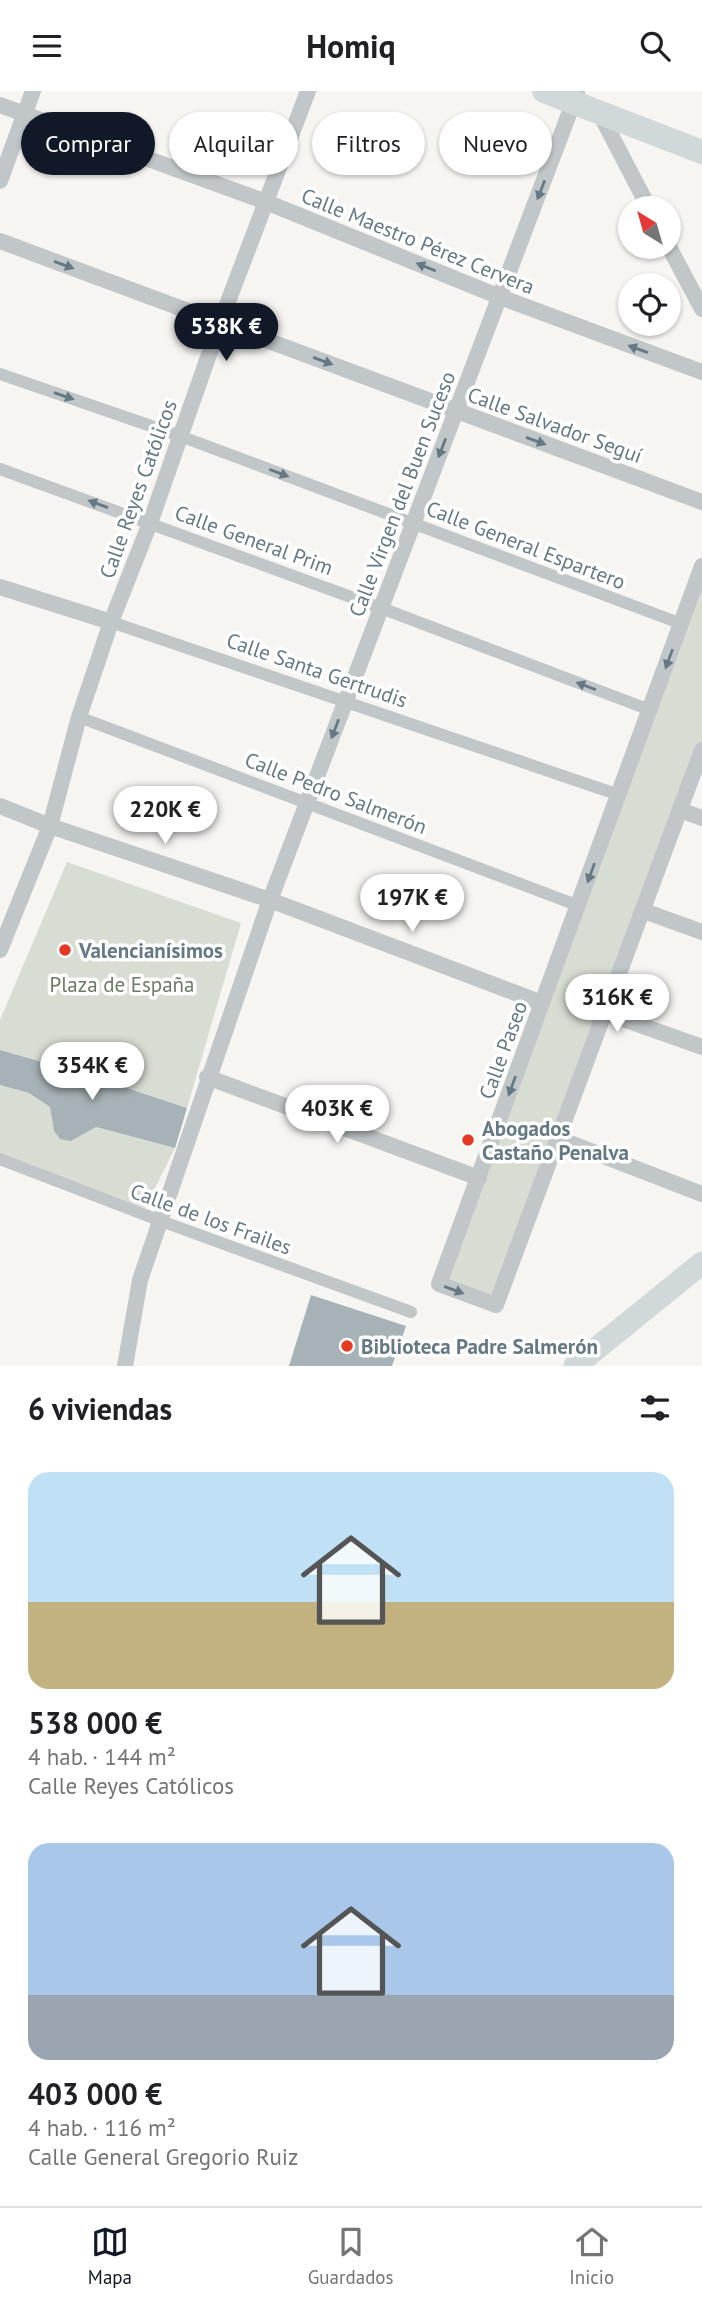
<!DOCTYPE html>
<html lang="es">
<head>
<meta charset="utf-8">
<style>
	:root { --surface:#fff; --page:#f6f6f6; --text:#202124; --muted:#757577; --line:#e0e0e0; --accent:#111827 }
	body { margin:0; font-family:"PT Sans",sans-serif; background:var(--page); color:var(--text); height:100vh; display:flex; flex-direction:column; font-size:26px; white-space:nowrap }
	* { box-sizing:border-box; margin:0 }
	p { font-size:23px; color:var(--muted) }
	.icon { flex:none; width:38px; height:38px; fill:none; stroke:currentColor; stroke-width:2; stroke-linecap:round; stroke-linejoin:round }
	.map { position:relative; height:1275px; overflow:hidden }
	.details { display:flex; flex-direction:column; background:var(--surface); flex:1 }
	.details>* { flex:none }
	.top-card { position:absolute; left:21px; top:21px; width:662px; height:63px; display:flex; gap:14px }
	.needle { width:46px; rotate:323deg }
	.tools { position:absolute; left:618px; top:105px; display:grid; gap:14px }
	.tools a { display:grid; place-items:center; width:63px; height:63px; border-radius:50%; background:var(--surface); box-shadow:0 2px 5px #0004; font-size:35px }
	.price { position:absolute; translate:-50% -60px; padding:0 16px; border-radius:24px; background:#fff; color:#222; font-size:23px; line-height:46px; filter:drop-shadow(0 2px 4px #0008) }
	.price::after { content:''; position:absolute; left:50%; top:42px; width:21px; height:16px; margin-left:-10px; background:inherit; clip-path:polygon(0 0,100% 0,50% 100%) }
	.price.selected { background:var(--accent); color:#fff }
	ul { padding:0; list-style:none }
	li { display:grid; align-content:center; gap:14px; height:371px; padding:0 28px }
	li span { display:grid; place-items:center; height:217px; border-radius:21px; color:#555 }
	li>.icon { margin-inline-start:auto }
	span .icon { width:126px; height:126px; fill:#fffc; stroke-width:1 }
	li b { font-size:30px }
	h2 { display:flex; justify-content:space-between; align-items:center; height:84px; padding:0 28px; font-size:30px }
	.pill { padding:0 24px; border-radius:32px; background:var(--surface); box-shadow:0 2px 5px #0004; font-size:24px; line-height:63px }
	.pill.selected { background:var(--accent); color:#fff }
	header { display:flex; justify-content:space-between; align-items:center; height:91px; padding:0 28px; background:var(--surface); font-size:32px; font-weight:700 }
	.tab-bar { display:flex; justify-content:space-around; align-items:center; height:98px; border-top:2px solid var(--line); background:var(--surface); font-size:19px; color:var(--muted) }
	.tab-bar a { display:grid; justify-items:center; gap:4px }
	.tab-bar .selected { color:var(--accent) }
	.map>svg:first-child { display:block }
	.green { fill:#d8ddd3 }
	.building { fill:#a7b2b6 }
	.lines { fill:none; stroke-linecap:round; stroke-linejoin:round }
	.pedestrian { stroke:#c1c6c8; stroke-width:12 }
	.minor { stroke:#c1c6c8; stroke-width:16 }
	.secondary { stroke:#d1d8da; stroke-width:23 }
	.primary { stroke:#d1d8da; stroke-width:24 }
	.oneway { fill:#647984 }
	.poi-dot { fill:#e63922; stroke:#fff; stroke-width:2.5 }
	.labels { text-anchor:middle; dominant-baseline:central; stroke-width:7; stroke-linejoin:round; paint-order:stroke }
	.street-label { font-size:21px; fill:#647984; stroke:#fff }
	.poi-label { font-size:21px; font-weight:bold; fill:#647984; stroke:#fff; text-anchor:start }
	.park-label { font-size:21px; fill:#6b7b63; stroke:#fff }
</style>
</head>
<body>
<header><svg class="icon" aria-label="menu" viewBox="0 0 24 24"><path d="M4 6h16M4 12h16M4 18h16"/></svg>Homiq<svg class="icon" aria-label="search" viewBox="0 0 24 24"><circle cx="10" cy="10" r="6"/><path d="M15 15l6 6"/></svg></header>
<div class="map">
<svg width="702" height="1275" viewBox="0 0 702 1275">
	<rect width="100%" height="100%" fill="#f6f5f2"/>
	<g class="green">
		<path d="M702,481V659L496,1214L439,1193Z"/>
		<path d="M67,771L241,832L187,1017L91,985L0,959V929Z"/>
		<path d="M0,994L29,1002L50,1016L54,1040L60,1048L71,1049L96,1036L175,1057L145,1117L0,1066Z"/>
	</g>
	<g class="building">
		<path d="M0,959L91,985L187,1017L175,1057L96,1036L71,1050L60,1048L54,1040L50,1016L29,1002L0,994Z"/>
		<path d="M311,1204L406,1235L392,1275H289Z"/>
	</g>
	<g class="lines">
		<g class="pedestrian">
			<path d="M0,283L180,345L682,533"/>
			<path d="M0,378L381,517L650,619"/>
			<path d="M111,531L619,704"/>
			<path d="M79,626L579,815"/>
			<path d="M0,1068L161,1130L411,1221"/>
		</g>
		<g class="minor">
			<path d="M0,14L266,111L500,206L702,281"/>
			<path d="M600,23L649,117"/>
			<path d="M0,90L33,0"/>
			<path d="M0,150L702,411"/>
			<path d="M668,154L702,218"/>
			<path d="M702,475L439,1193L496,1214L702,659"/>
			<path d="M0,496L111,531"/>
			<path d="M0,715L50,735L270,809L542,912"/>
			<path d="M680,719L702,727"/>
			<path d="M644,820L702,841"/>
			<path d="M0,859L50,735L79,626L111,531L150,432L220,232L308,0"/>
			<path d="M606,922L702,956"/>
			<path d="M207,986L479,1087"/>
			<path d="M557,1047L702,1103"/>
			<path d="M125,1275L140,1189L270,809L577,2"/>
		</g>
		<path class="secondary" d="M575,1275L702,1172"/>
		<path class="primary" d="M544,0L702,61"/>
	</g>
	<defs><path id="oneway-solid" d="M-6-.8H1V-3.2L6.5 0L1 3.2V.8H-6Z" transform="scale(1.75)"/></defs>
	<g class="oneway">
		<use href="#oneway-solid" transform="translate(541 99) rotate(111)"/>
		<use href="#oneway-solid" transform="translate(64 174) rotate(20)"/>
		<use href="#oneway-solid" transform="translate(426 176) rotate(-158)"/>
		<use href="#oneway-solid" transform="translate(638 258) rotate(-160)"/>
		<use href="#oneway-solid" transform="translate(323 270) rotate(20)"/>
		<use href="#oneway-solid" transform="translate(64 305) rotate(19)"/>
		<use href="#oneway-solid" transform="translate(536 350) rotate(20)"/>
		<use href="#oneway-solid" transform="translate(442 357) rotate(111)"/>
		<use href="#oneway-solid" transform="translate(279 382) rotate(21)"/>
		<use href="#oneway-solid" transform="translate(98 413) rotate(-160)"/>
		<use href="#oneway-solid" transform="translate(669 568) rotate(110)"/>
		<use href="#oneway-solid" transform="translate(586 595) rotate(-159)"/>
		<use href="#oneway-solid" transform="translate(335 638) rotate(111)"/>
		<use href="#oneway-solid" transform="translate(591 782) rotate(110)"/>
		<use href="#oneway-solid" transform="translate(512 995) rotate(110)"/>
		<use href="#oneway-solid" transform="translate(454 1199) rotate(20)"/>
	</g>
	<g class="poi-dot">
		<circle cx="65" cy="859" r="7"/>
		<circle cx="468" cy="1049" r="7"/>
		<circle cx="347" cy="1255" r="7"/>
	</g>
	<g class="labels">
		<g class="street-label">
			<text transform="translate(418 150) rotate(22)">Calle Maestro Pérez Cervera</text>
			<text transform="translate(555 334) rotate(20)">Calle Salvador Seguí</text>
			<text transform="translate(138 398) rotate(-70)">Calle Reyes Católicos</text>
			<text transform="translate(402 403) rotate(-69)">Calle Virgen del Buen Suceso</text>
			<text transform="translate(254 449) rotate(20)">Calle General Prim</text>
			<text transform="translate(526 454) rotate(21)">Calle General Espartero</text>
			<text transform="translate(317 579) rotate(19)">Calle Santa Gertrudis</text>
			<text transform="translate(336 702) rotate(21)">Calle Pedro Salmerón</text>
			<text transform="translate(503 959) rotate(-70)">Calle Paseo</text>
			<text transform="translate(211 1128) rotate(20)">Calle de los Frailes</text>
		</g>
		<g class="poi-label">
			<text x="79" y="859">Valencianísimos</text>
			<text x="482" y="1037">Abogados<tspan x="482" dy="24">Castaño Penalva</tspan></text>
			<text x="361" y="1255">Biblioteca Padre Salmerón</text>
		</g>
		<g class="park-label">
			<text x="122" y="893">Plaza de España</text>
		</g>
	</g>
</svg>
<div class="tools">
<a><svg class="needle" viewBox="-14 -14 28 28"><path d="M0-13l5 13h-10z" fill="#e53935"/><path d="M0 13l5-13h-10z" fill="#757577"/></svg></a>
<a><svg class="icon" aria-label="locate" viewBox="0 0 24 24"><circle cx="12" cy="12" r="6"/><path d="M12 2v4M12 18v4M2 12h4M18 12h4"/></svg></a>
</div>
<b class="price selected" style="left:226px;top:272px">538K €</b>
<b class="price" style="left:165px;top:755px">220K €</b>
<b class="price" style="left:412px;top:843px">197K €</b>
<b class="price" style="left:617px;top:943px">316K €</b>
<b class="price" style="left:92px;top:1011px">354K €</b>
<b class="price" style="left:337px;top:1054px">403K €</b>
<div class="top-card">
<a class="pill selected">Comprar</a>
<a class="pill">Alquilar</a>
<a class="pill">Filtros</a>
<a class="pill">Nuevo</a>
</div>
</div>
<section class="details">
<h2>6 viviendas<svg class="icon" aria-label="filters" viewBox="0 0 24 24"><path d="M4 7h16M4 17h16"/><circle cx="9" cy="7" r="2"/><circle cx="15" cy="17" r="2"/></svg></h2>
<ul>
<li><span style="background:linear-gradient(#bfe0f5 60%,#c2b280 0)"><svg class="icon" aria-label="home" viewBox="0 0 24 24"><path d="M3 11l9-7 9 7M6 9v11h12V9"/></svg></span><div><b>538 000 €</b><p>4 hab. · 144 m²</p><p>Calle Reyes Católicos</p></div></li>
<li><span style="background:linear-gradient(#a9c7e8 70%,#9aa5b1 0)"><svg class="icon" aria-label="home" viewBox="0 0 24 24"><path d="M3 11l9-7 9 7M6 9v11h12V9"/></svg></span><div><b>403 000 €</b><p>4 hab. · 116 m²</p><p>Calle General Gregorio Ruiz</p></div></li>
</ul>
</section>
<nav class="tab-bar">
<a class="selected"><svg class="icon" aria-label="map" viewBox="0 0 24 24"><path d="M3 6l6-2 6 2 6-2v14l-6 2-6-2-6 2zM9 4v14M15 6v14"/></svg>Mapa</a>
<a><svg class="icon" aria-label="saved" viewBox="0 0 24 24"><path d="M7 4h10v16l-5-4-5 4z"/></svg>Guardados</a>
<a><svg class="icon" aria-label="home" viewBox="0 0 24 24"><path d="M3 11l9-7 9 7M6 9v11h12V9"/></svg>Inicio</a>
</nav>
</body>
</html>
